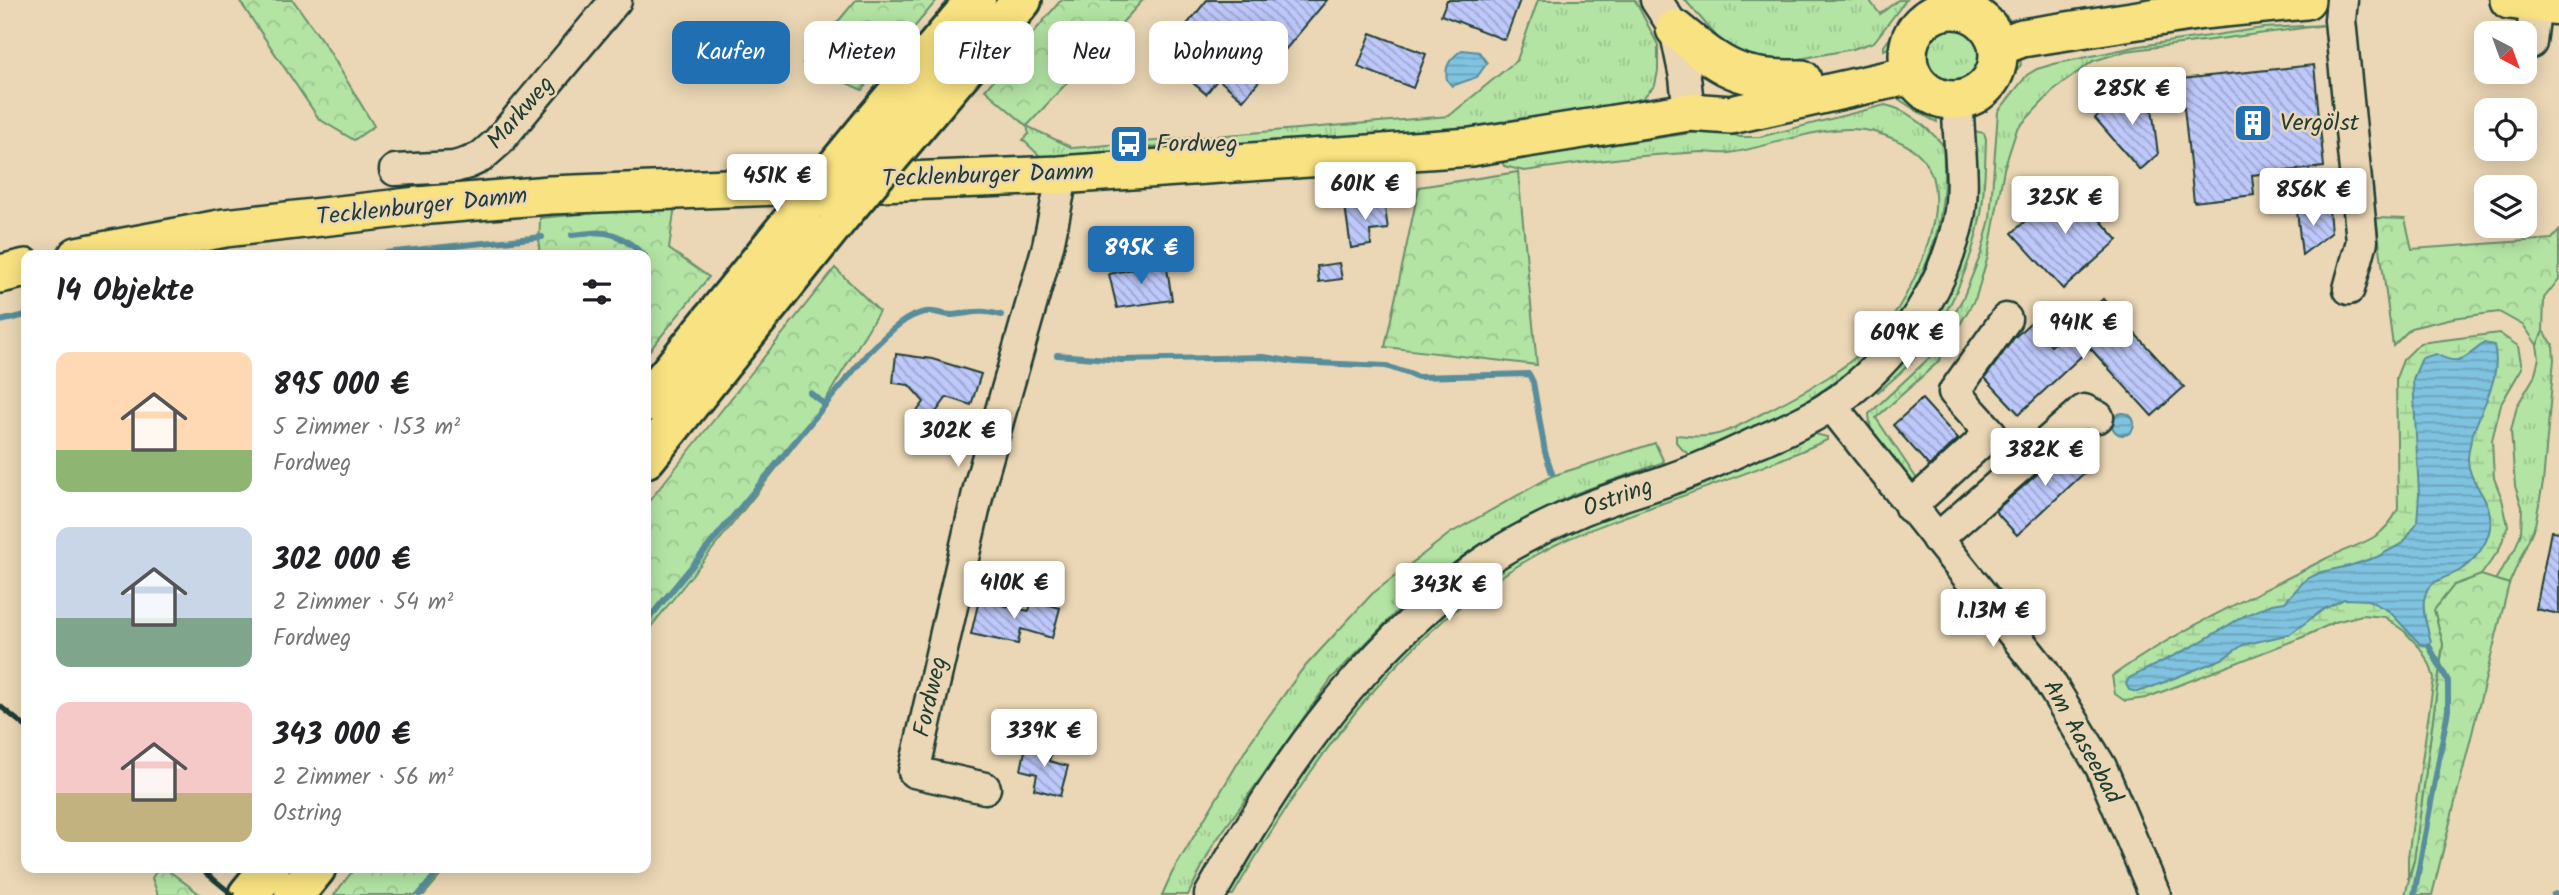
<!DOCTYPE html>
<html lang="de">
<head>
<meta charset="utf-8">
<style>
	:root { --surface:#fff; --page:#f6f6f6; --text:#202124; --muted:#757577; --accent:#1f6fb2 }
	body { margin:0; font-family:Kalam,sans-serif; background:var(--page); color:var(--text); height:100vh; display:flex; flex-direction:column; font-size:26px; white-space:nowrap }
	* { box-sizing:border-box; margin:0 }
	p { font-size:23px; color:var(--muted) }
	.icon { flex:none; width:38px; height:38px; fill:none; stroke:currentColor; stroke-width:2; stroke-linecap:round; stroke-linejoin:round }
	.map { position:relative; flex:1; overflow:hidden }
	.panel { position:absolute; left:21px; top:250px; width:630px; height:623px; display:flex; flex-direction:column; background:var(--surface); border-radius:14px; box-shadow:0 4px 18px #0003 }
	.panel>* { flex:none }
	.top-card { position:absolute; left:672px; top:21px; width:665px; height:63px; display:flex; gap:14px }
	.needle { width:46px; rotate:139deg }
	.fabs { position:absolute; left:2474px; top:21px; display:grid; gap:14px }
	.fabs a { display:grid; place-items:center; width:63px; height:63px; border-radius:14px; background:var(--surface); box-shadow:0 4px 18px #0003; font-size:35px }
	.price { position:absolute; translate:-50% -60px; padding:0 16px; border-radius:7px; background:#fff; color:#222; font-size:23px; line-height:46px; filter:drop-shadow(0 2px 4px #0008) }
	.price::after { content:''; position:absolute; left:50%; top:42px; width:21px; height:16px; margin-left:-10px; background:inherit; clip-path:polygon(0 0,100% 0,50% 100%) }
	.price.selected { background:var(--accent); color:#fff }
	ul { padding:0; list-style:none }
	li { display:flex; align-items:center; gap:21px; height:175px; padding:0 35px }
	li span { display:grid; place-items:center; flex:none; width:196px; height:140px; border-radius:14px; color:#555 }
	li>.icon { margin-inline-start:auto }
	span .icon { width:84px; height:84px; fill:#fffc; stroke-width:1 }
	li b { font-size:30px }
	h2 { display:flex; justify-content:space-between; align-items:center; height:84px; padding:0 35px; font-size:30px }
	.tag { padding:0 24px; border-radius:14px; background:var(--surface); box-shadow:0 4px 18px #0003; font-size:24px; line-height:63px }
	.tag.selected { background:var(--accent); color:#fff }
	.map>svg:first-child { display:block }
	.grass { fill:url(#grass-tufts); stroke:#69906c; stroke-width:2 }
	.forest { fill:url(#forest-crowns); stroke:#69906c; stroke-width:2 }
	.wetland { fill:url(#wetland-marsh); stroke:#69906c; stroke-width:2 }
	.water { fill:url(#water-rules); stroke:#598d9b; stroke-width:2 }
	.lines { fill:none; stroke-linecap:round; stroke-linejoin:round }
	.stream { stroke:#598d9b; stroke-width:6 }
	.building { fill:url(#building-back-hatch); stroke:#1f3d34; stroke-width:2 }
	.minor-casing { stroke:#1f3d34; stroke-width:35 }
	.major-casing { stroke:#1f3d34; stroke-width:42 }
	.highway-casing { stroke:#1f3d34; stroke-width:44 }
	.minor { stroke:#ebd7b5; stroke-width:30 }
	.major { stroke:#f8e281; stroke-width:37 }
	.highway { stroke:#f8e281; stroke-width:38 }
	.rail { stroke:#1f3d34; stroke-width:5 }
	.highway-bridge-casing { stroke:#1f3d34; stroke-width:44; stroke-linecap:butt }
	.highway-bridge { stroke:#f8e281; stroke-width:38 }
	.labels { text-anchor:middle; dominant-baseline:central; stroke-width:5; stroke-linejoin:round; paint-order:stroke }
	.street-label { font-size:24px; fill:#1f3d34; stroke:#ebd7b5 }
	.poi-label { font-size:24px; fill:#1f3d34; stroke:#ebd7b5; text-anchor:start }
</style>
</head>
<body>
<div class="map">
<svg width="2559" height="895" viewBox="0 0 2559 895">
	<defs>
		<pattern id="grass-tufts" width="24" height="20" patternUnits="userSpaceOnUse" patternTransform="scale(1.75)"><rect width="24" height="20" fill="#b3e4a4"/><path d="M3 7l-1-3M5 7V3M7 7l1-3M15 17l-1-3M17 17v-4M19 17l1-3" fill="none" stroke="#9ac48e"/></pattern>
		<pattern id="forest-crowns" width="20" height="18" patternUnits="userSpaceOnUse" patternTransform="scale(1.75)"><rect width="20" height="18" fill="#b3e4a4"/><path d="M2 6a3 3 0 1 1 6 0M12 15a3 3 0 1 1 6 0" fill="none" stroke="#9ac48e"/></pattern>
		<pattern id="wetland-marsh" width="20" height="14" patternUnits="userSpaceOnUse" patternTransform="scale(1.75)"><rect width="20" height="14" fill="#b3e4a4"/><path d="M1 5h8M5 5V1M11 12h8M15 12V8" fill="none" stroke="#9ac48e"/></pattern>
		<pattern id="water-rules" width="6" height="5" patternUnits="userSpaceOnUse" patternTransform="scale(1.75)"><rect width="6" height="5" fill="#80c3e0"/><path d="M0 2.5h6" fill="none" stroke="#68a0b6"/></pattern>
		<pattern id="building-back-hatch" width="6" height="6" patternUnits="userSpaceOnUse" patternTransform="scale(1.75)"><rect width="6" height="6" fill="#bec8fa"/><path d="M-1 5l2 2M0 0l6 6M5-1l2 2" fill="none" stroke="#9aa4cb"/></pattern>
	</defs>
	<rect width="100%" height="100%" fill="#ebd7b5"/>
	<filter id="ink" filterUnits="userSpaceOnUse"><feTurbulence type="fractalNoise" baseFrequency=".0143" numOctaves="2"/><feDisplacementMap in="SourceGraphic" scale="14" xChannelSelector="R" yChannelSelector="G"/><feConvolveMatrix kernelMatrix="1 2 1 2 8 2 1 2 1" color-interpolation-filters="sRGB"/></filter>
	<g filter="url(#ink)">
		<g class="grass">
			<path d="M1538,0H1635L1658,45V71L1655,85L1643,98L1615,108L1451,132L1243,149L1198,146L1146,147L1118,150L1086,158L1044,160L1023,140L1029,134L1027,126L1073,148L1449,116L1517,60Z"/>
			<path d="M1685,0H1869L1880,14L1898,0H1906L1874,42L1853,49L1783,62L1750,57L1725,46Z"/>
			<path d="M1918,0H1925L1901,40L1884,50V46Z"/>
			<path d="M1972,0C1985,0 2007,12 2012,24C1994,21 1982,14 1972,0Z"/>
			<circle cx="1953" cy="54" r="32"/>
			<path d="M2326,25L2126,51L2093,61L2055,89L2017,129L2004,169L1988,256L1976,297L1938,362L1876,418L1919,482L1902,485L1873,448L1869,414L1929,358L1963,298L1981,254L1990,219L1998,112L2027,75L2037,69L2054,64L2139,46L2264,28Z"/>
			<path d="M2020,58L2021,65C2005,80 1994,108 1974,117L1976,103L1996,84L2003,70Z"/>
			<path d="M1916,93C1928,103 1935,105 1937,122C1929,119 1899,100 1892,94Z"/>
			<path d="M1885,105C1908,109 1928,128 1943,145C1948,208 1936,254 1904,308C1867,372 1793,412 1727,442C1718,446 1703,456 1693,455C1685,454 1681,448 1676,442V435C1688,436 1701,438 1713,435C1729,432 1746,422 1761,414C1804,392 1851,369 1882,331C1912,294 1956,205 1924,160C1913,145 1891,137 1874,132C1830,120 1773,147 1729,153C1720,154 1711,152 1702,152C1687,153 1671,154 1655,155C1611,158 1567,165 1524,171L1504,166L1502,161L1718,129L1740,137H1760Z"/>
			<path d="M1974,131L1984,133L1986,139C1985,163 1985,189 1981,214C1971,268 1945,327 1906,367C1898,376 1887,384 1878,392L1874,387L1974,213L1977,174Z"/>
			<path d="M2543,331L2553,344L2554,359L2543,483L2535,525L2509,584L2495,580L2515,549L2521,533L2522,507L2515,486L2511,431L2517,406L2534,377L2539,358L2537,345Z"/>
			<path d="M1807,432L1827,437V440C1773,464 1719,483 1663,503C1627,516 1590,528 1555,545C1409,617 1312,759 1233,895H1222L1234,872L1353,701L1412,636L1490,571L1587,521Z"/>
			<path d="M1655,443L1664,462L1574,494L1484,542L1406,602L1332,678L1213,845L1188,895H1162L1172,873L1251,741L1301,671L1372,594L1449,534L1552,476Z"/>
		</g>
		<g class="forest">
			<path d="M239,0H293L328,49L374,126L354,140L319,119Z"/>
			<path d="M856,0H937L862,90L803,63Z"/>
			<path d="M1061,0H1143L1027,126L985,90Z"/>
			<path d="M1518,172L1537,365L1385,347L1419,187Z"/>
			<path d="M675,205L669,249L709,277L646,355V256H539L540,218Z"/>
			<path d="M2376,218L2405,219L2412,249L2552,239L2559,231V279L2544,298L2543,331L2537,345L2524,326L2499,312L2453,318L2411,328L2393,346Z"/>
			<path d="M835,268L879,311L810,426L646,633V505Z"/>
			<path d="M2481,575L2509,584L2432,895H2405L2414,860L2443,644L2434,610L2454,585Z"/>
			<path d="M158,868H165L201,895H158L152,878Z"/>
			<path d="M355,868H447L424,895H334Z"/>
		</g>
		<path class="wetland" d="M2499,333L2518,346L2522,368L2501,404L2492,440L2494,478L2502,499L2508,526L2499,550L2481,575L2454,585L2434,610L2443,644L2414,860L2408,879V857L2434,678L2430,665L2420,648L2404,631L2385,617L2362,615L2335,622L2303,637L2146,698L2125,701L2115,694L2112,676C2178,629 2254,596 2325,559C2341,551 2359,546 2374,537C2386,529 2392,521 2398,509L2396,378L2403,360L2420,343Z"/>
		<g class="water">
			<path d="M1462,50L1479,52L1487,63L1477,77L1452,86L1447,80C1444,65 1451,58 1462,50Z"/>
			<path d="M2484,343L2494,345C2504,386 2471,417 2468,458C2467,484 2495,499 2490,528C2487,546 2473,562 2459,571C2445,579 2427,580 2424,600C2422,614 2428,629 2431,642L2429,646L2420,644L2389,611L2368,600L2344,599L2324,609L2290,634L2243,645L2222,659L2147,689L2137,692L2129,690L2126,684L2129,678L2195,645L2244,616L2272,604L2285,602L2305,580L2321,572L2349,566L2377,557L2403,543L2417,523L2419,494L2413,379L2422,358L2436,354C2459,367 2465,358 2484,343Z"/>
			<circle cx="2123" cy="424" r="11"/>
		</g>
		<g class="lines">
			<g class="stream">
				<path d="M572,235C609,230 617,231 645,256"/>
				<path d="M355,256L542,237"/>
				<path d="M0,321L26,315"/>
				<path d="M1057,355L1121,360L1264,357L1295,362L1386,366L1418,377L1529,374L1533,382L1545,452L1552,473"/>
				<path d="M810,393L826,405"/>
				<path d="M646,622L868,353C884,338 903,315 926,312C934,310 943,315 952,315C974,313 978,309 1001,315"/>
				<path d="M419,895L441,868"/>
				<path d="M2414,895L2448,710V681L2429,646"/>
				<path d="M2553,895L2559,893"/>
			</g>
		</g>
		<g class="building">
			<path d="M1207,0H1327L1243,100L1218,79L1206,94L1161,56Z"/>
			<path d="M1447,0H1520L1505,40L1441,15Z"/>
			<path d="M1371,33L1426,54L1413,88L1358,67Z"/>
			<path d="M2314,65L2324,167L2252,175L2254,195L2194,202L2181,79Z"/>
			<path d="M2150,92L2158,154L2140,170L2095,118L2120,96Z"/>
			<path d="M2067,183L2118,240L2063,289L2012,233Z"/>
			<path d="M1384,201L1388,229L1370,231L1371,245L1351,248L1345,206Z"/>
			<path d="M2329,209L2331,233L2302,255L2297,211Z"/>
			<path d="M1166,262L1172,300L1117,308L1109,274Z"/>
			<path d="M1339,263L1342,279L1319,282L1317,266Z"/>
			<path d="M2103,299L2184,387L2152,416L2090,348L2019,414L1985,378L2014,338L2030,323L2051,346Z"/>
			<path d="M896,354L932,359L981,374L971,405L947,397L921,433L908,423L924,402L909,385L893,383Z"/>
			<path d="M1922,399L1958,439L1929,466L1893,425Z"/>
			<path d="M2075,441L2095,463L2017,535L1995,511Z"/>
			<path d="M2551,531L2559,532V614L2536,609Z"/>
			<path d="M979,600L1029,611L1032,600L1060,608L1052,638L1021,629L1018,644L971,634Z"/>
			<path d="M1027,741L1053,748L1049,761L1068,766L1060,796L1034,789L1037,774L1021,770Z"/>
		</g>
		<g class="lines">
			<g class="minor-casing">
				<g id="minor">
					<path d="M1656,0L1675,29L1685,77L1689,112"/>
					<path d="M1948,0L1949,10"/>
					<path d="M2342,0L2340,20L2362,241L2349,289"/>
					<path d="M2531,43L2536,2"/>
					<path d="M395,170L454,167L468,163L481,157L498,142L616,0"/>
					<path d="M1831,405L2043,671L2101,767L2155,895"/>
					<path d="M1910,507L1991,433L1954,392L2006,319"/>
					<path d="M1937,539L2084,410L2098,417"/>
					<path d="M985,788L914,772L980,484L1048,246L1059,192V175"/>
					<path d="M1210,895C1269,791 1334,691 1424,611C1444,593 1465,574 1488,559C1517,540 1550,524 1582,510C1616,496 1652,487 1687,473C1709,465 1730,455 1751,445C1778,433 1806,422 1830,406C1859,387 1885,360 1906,333C1931,299 1949,263 1958,222C1967,182 1957,141 1958,100"/>
				</g>
			</g>
			<g class="major-casing">
				<g id="major">
					<path d="M2509,0L2559,6"/>
					<circle cx="1953" cy="55" r="45"/>
					<path d="M1675,29C1724,69 1737,80 1802,79"/>
					<path d="M1998,47L2022,38L2203,10L2306,0"/>
					<path d="M77,256L225,228L418,206L550,195L1059,175L1471,147L1689,112L1731,115L1883,81L1903,77L1915,80"/>
					<path d="M0,274L26,268"/>
				</g>
			</g>
			<g class="highway-casing">
				<g id="highway">
					<path d="M874,121L976,0"/>
					<path d="M897,148L1022,0"/>
					<path d="M646,402L805,205"/>
					<path d="M646,458L839,217"/>
					<path d="M248,895L270,868"/>
					<path d="M294,895L316,868"/>
				</g>
			</g>
			<use href="#minor" class="minor"/>
			<use href="#major" class="major"/>
			<use href="#highway" class="highway"/>
			<g class="rail">
				<path d="M0,706L26,727"/>
				<path d="M200,868L233,895"/>
			</g>
			<g class="highway-bridge-casing">
				<g id="highway-bridge">
					<path d="M805,205L874,121"/>
					<path d="M839,217L897,148"/>
				</g>
			</g>
			<use href="#highway-bridge" class="highway-bridge"/>
		</g>
	</g>
	<defs>
		<g id="building-square" transform="scale(2.0125)"><rect x="-9" y="-9" width="18" height="18" rx="4" fill="#1f6fb2" stroke="#ebd7b5"/><path d="M-4-6H4V6H1V3H-1V6H-4ZM-2.5-4.3h1.7v1.8h-1.7ZM.8-4.3h1.7v1.8H.8ZM-2.5-1h1.7V.8h-1.7ZM.8-1h1.7V.8H.8Z" fill="#fff"/></g>
		<g id="bus-square" transform="scale(2.0125)"><rect x="-9" y="-9" width="18" height="18" rx="4" fill="#1f6fb2" stroke="#ebd7b5"/><path d="M-5-6H5V4H4V6H2V4H-2V6H-4V4H-5ZM-3.5-4V0h7V-4ZM-3.5 1.2v1.5H-2V1.2ZM2 1.2v1.5H3.5V1.2Z" fill="#fff"/></g>
	</defs>
	<g fill-rule="evenodd">
		<use href="#building-square" x="2253" y="123"/>
		<use href="#bus-square" x="1129" y="144"/>
	</g>
	<g class="labels">
		<g class="street-label">
			<text transform="translate(521 113) rotate(-49)">Markweg</text>
			<text transform="translate(988 176) rotate(-2)">Tecklenburger Damm</text>
			<text transform="translate(422 207) rotate(-6)">Tecklenburger Damm</text>
			<text transform="translate(1618 498) rotate(-20)">Ostring</text>
			<text transform="translate(931 697) rotate(-77)">Fordweg</text>
			<text transform="translate(2082 742) rotate(61)">Am Aaseebad</text>
		</g>
		<g class="poi-label">
			<text x="2280" y="123">Vergölst</text>
			<text x="1156" y="144">Fordweg</text>
		</g>
	</g>
</svg>
<div class="fabs">
<a><svg class="needle" viewBox="-14 -14 28 28"><path d="M0-13l5 13h-10z" fill="#e53935"/><path d="M0 13l5-13h-10z" fill="#757577"/></svg></a>
<a><svg class="icon" aria-label="locate" viewBox="0 0 24 24"><circle cx="12" cy="12" r="6"/><path d="M12 2v4M12 18v4M2 12h4M18 12h4"/></svg></a>
<a><svg class="icon" aria-label="layers" viewBox="0 0 24 24"><path d="M12 4l9 5-9 5-9-5zM3 14l9 5 9-5"/></svg></a>
</div>
<b class="price" style="left:2132px;top:127px">285K €</b>
<b class="price" style="left:777px;top:214px">451K €</b>
<b class="price" style="left:1365px;top:222px">601K €</b>
<b class="price" style="left:2313px;top:228px">856K €</b>
<b class="price" style="left:2065px;top:236px">325K €</b>
<b class="price selected" style="left:1141px;top:286px">895K €</b>
<b class="price" style="left:2083px;top:361px">941K €</b>
<b class="price" style="left:1907px;top:371px">609K €</b>
<b class="price" style="left:958px;top:469px">302K €</b>
<b class="price" style="left:2045px;top:488px">382K €</b>
<b class="price" style="left:1014px;top:621px">410K €</b>
<b class="price" style="left:1449px;top:623px">343K €</b>
<b class="price" style="left:1993px;top:649px">1.13M €</b>
<b class="price" style="left:1044px;top:769px">339K €</b>
<div class="top-card">
<a class="tag selected">Kaufen</a>
<a class="tag">Mieten</a>
<a class="tag">Filter</a>
<a class="tag">Neu</a>
<a class="tag">Wohnung</a>
</div>
<section class="panel">
<h2>14 Objekte<svg class="icon" aria-label="filters" viewBox="0 0 24 24"><path d="M4 7h16M4 17h16"/><circle cx="9" cy="7" r="2"/><circle cx="15" cy="17" r="2"/></svg></h2>
<ul>
<li><span style="background:linear-gradient(#ffd9b3 70%,#8fb573 0)"><svg class="icon" aria-label="home" viewBox="0 0 24 24"><path d="M3 11l9-7 9 7M6 9v11h12V9"/></svg></span><div><b>895 000 €</b><p>5 Zimmer · 153 m²</p><p>Fordweg</p></div></li>
<li><span style="background:linear-gradient(#c9d6e8 65%,#7fa58c 0)"><svg class="icon" aria-label="home" viewBox="0 0 24 24"><path d="M3 11l9-7 9 7M6 9v11h12V9"/></svg></span><div><b>302 000 €</b><p>2 Zimmer · 54 m²</p><p>Fordweg</p></div></li>
<li><span style="background:linear-gradient(#f6c9c9 65%,#c2b280 0)"><svg class="icon" aria-label="home" viewBox="0 0 24 24"><path d="M3 11l9-7 9 7M6 9v11h12V9"/></svg></span><div><b>343 000 €</b><p>2 Zimmer · 56 m²</p><p>Ostring</p></div></li>
</ul>
</section>
</div>
</body>
</html>
